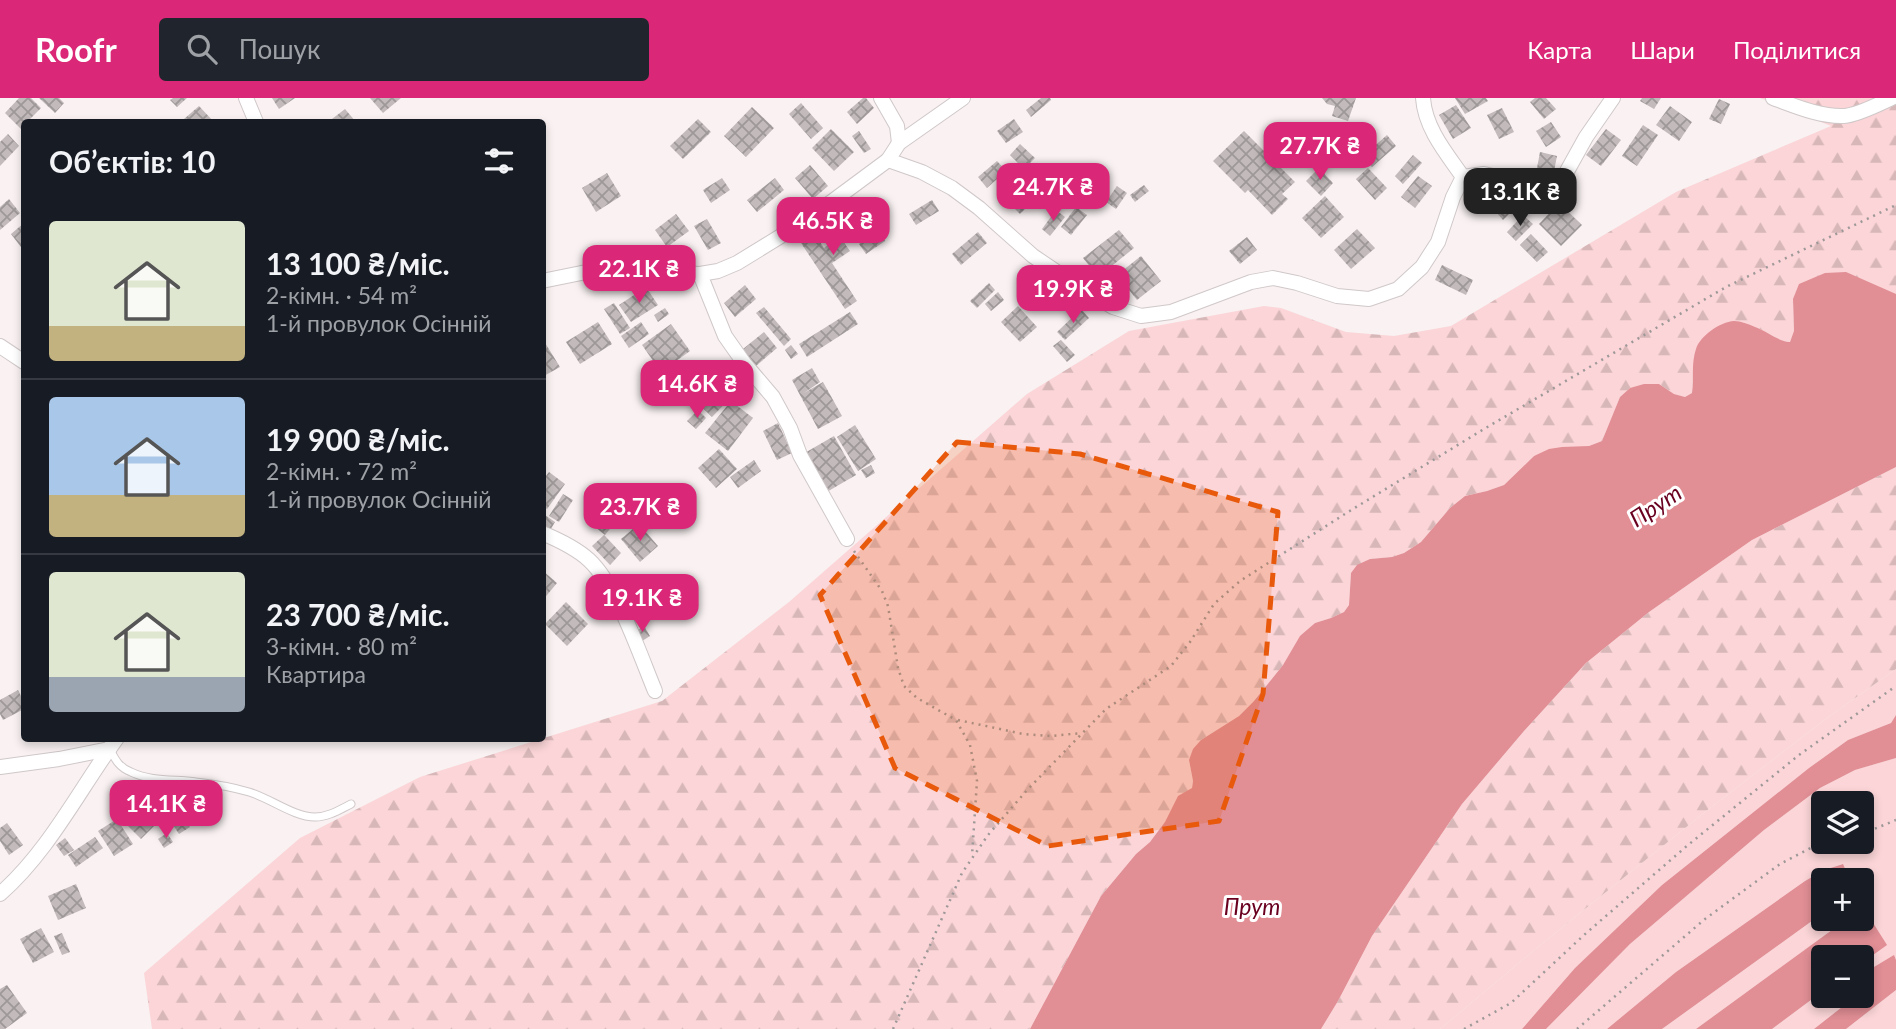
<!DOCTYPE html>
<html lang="uk">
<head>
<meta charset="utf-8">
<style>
	:root { --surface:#171b24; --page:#20242c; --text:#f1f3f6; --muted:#9ea1a6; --line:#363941; --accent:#db2777 }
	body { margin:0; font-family:Lato,sans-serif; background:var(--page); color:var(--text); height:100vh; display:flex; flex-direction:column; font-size:26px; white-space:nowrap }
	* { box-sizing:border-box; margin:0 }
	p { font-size:23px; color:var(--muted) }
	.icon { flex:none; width:38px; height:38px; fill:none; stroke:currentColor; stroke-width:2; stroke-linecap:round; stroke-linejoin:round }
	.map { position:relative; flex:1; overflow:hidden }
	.drawer { position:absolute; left:21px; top:21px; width:525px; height:623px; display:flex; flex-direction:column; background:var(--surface); border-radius:7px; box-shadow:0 4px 10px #0003 }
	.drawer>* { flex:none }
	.tools { position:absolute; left:1811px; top:693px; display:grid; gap:14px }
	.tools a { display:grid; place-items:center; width:63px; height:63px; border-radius:7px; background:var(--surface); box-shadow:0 4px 10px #0003; font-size:35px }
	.price { position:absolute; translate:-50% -60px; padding:0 16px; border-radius:14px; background:var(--accent); color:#fff; font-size:23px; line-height:46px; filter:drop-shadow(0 2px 4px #0008) }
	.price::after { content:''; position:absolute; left:50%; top:42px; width:21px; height:16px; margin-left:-10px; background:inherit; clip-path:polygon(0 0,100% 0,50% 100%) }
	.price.on { background:#222; color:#fff }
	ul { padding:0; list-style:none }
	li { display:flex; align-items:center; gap:21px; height:175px; padding:0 28px }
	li+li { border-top:2px solid var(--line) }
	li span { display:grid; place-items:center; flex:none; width:196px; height:140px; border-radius:7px; color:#555 }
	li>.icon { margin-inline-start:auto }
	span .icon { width:84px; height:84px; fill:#fffc; stroke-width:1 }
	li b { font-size:30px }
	h2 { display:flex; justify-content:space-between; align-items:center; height:84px; padding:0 28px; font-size:30px }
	header { display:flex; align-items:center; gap:42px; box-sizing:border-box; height:98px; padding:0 35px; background:var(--accent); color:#fff }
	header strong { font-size:33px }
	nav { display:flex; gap:38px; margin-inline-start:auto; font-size:24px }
	.search { width:490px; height:63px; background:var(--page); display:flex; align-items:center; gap:18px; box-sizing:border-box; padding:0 24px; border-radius:7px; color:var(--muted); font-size:26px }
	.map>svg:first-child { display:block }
	.grass { fill:#fbd5d7; fill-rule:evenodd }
	.forest { fill:url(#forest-firs) }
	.water { fill:#e18e95 }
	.building { fill:url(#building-cross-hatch) }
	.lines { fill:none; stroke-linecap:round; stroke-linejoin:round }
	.service-casing { stroke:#d0c8c9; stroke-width:9 }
	.minor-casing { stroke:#d0c8c9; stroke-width:16 }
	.path { stroke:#9e9899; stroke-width:2.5; stroke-dasharray:2 5; stroke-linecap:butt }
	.service { stroke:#fff; stroke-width:7 }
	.minor { stroke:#fff; stroke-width:14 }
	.marked { fill:#e8590c; fill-opacity:0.2; stroke:#e8590c; stroke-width:5; stroke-dasharray:14 9; stroke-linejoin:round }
	.labels { text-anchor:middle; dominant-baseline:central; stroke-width:6; stroke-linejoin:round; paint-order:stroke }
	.water-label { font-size:23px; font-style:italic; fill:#690020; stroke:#fff }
</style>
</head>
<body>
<header>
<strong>Roofr</strong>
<div class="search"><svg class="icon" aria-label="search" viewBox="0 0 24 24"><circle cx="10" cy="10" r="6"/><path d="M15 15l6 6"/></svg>Пошук</div>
<nav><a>Карта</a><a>Шари</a><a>Поділитися</a></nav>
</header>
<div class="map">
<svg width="1896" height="931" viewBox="0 0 1896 931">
	<defs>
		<pattern id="forest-firs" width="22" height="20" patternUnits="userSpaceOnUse" patternTransform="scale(1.75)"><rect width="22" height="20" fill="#fbd5d7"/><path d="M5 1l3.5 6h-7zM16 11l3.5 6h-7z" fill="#d8b7b9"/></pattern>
		<pattern id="building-cross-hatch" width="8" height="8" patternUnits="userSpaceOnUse" patternTransform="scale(1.75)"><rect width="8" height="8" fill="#c2babb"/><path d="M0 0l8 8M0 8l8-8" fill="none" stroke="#9e9898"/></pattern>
	</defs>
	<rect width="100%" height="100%" fill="#f9f1f2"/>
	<g class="grass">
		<path d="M1896,571V617L1891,625L1848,642L1809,670L1662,787L1575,870L1522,931H1440L1538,849L1705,714L1827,620Z"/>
		<path d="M1896,660V862L1894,858L1862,892V865L1886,847L1862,810V782H1850L1842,766L1824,772L1805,783L1676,874L1607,931H1546L1630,846L1764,732L1820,690L1855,672ZM1824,705H1862V744H1824Z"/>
		<path d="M1823,815L1824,821H1847L1696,931H1662Z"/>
		<path d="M1896,892V931H1846Z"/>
		<path d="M1823,893L1824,898H1856L1814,931H1772Z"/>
	</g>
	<g class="forest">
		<path d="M1760,0H1896V196L1793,201L1794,234L1790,244L1782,243L1758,230L1693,269L1692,295L1685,299L1674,296L1659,286L1630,290L1620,299L1602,343L1589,348L1534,358L1504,387L1487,393L1465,398L1450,410L1421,444L1404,455L1392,459L1370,461L1351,475L1349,507L1344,514L1331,520L1315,525L1300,539L1283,567L1254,603L1239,618L1201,642L1189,662L1193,683L1192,690L1150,744L1136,756L1101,798L1030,931H152L144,875L300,740L420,679L662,603L789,504L1027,296L1129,233L1264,208L1281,210L1346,234L1394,238L1451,228L1676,94L1831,28Z"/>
		<path d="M1896,369V571L1827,620L1705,714L1538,849L1440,931H1321L1338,903L1372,838L1462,706L1524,633L1586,565L1649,514L1752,442Z"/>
	</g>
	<g class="water">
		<path d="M1846,174L1896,196V369L1752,442L1649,514L1586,565L1524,633L1462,706L1372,838L1338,903L1321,931H1030L1101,798L1136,756L1150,744L1165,724L1178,698L1192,690L1193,683L1189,662L1193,651L1201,642L1239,618L1254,603L1283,567L1300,538L1315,525L1331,520L1344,514L1349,507L1351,475L1357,467L1370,461L1392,459L1404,455L1421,444L1450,410L1465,398L1487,393L1504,387L1534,358L1549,351L1562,349L1589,348L1602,343L1620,299L1630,290L1644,286H1659L1674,296L1685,299L1692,295C1694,281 1691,266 1696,251C1700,238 1720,224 1734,223C1741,223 1748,226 1755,229C1767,233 1777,243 1790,244L1794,233L1793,201L1799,186L1825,175Z"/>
		<path d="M1896,617V660L1855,672L1820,690L1764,732L1630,846L1546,931H1522L1575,870L1662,787L1809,670L1848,642L1891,625Z"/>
		<path d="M1843,766L1850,782H1824L1823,815L1662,931H1607L1676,874L1805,783L1824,772Z"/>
		<path d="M1863,809L1887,847L1862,865V859H1824L1823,893L1772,931H1696L1847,821H1862Z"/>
		<path d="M1894,857L1896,862V892L1846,931H1814L1856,898H1862V892L1872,880L1874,869Z"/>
	</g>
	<g class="building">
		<path d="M19,0H31L41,10L27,24H24L21,31L5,15Z"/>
		<path d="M39,0H59L64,5L55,15Z"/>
		<path d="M173,0H187L177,9L170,2Z"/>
		<path d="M272,0H295L279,11Z"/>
		<path d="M370,0H401L383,15Z"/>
		<path d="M863,0H866L874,10L857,26L847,14Z"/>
		<path d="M1041,0H1050L1051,2L1031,19L1026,12Z"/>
		<path d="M1322,0H1356L1348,23L1332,18L1335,8L1327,6Z"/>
		<path d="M1455,0H1486L1488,3L1465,16Z"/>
		<path d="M1535,0H1546L1556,11L1544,21L1530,4Z"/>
		<path d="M1642,0H1661L1654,11L1640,3Z"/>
		<path d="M1719,1L1730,6L1721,26L1709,21Z"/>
		<path d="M801,5L823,30L811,41L789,16Z"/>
		<path d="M1456,7L1471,30L1453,41L1439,17Z"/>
		<path d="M199,8L214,24H187L184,21Z"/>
		<path d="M1670,8L1692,24L1679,43L1656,27Z"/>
		<path d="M752,9L774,30L746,59L724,38Z"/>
		<path d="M1502,10L1514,34L1499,41L1487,17Z"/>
		<path d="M345,11L356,24H335L332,21Z"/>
		<path d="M698,21L711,34L683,61L670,48Z"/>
		<path d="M1014,21L1023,34L1006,45L997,33Z"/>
		<path d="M1551,24L1561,39L1546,49L1536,33Z"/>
		<path d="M1643,27L1658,37L1637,68L1622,58Z"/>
		<path d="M831,31L854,54L834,73L812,50Z"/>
		<path d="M1606,31L1621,42L1601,68L1586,57Z"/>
		<path d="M1334,32L1346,44L1321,69L1310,58Z"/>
		<path d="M859,33L871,51L864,55L852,38Z"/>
		<path d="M1244,33L1295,84L1282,96L1288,101L1272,117L1248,92L1245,95L1213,63Z"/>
		<path d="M8,36L19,48L0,68V44Z"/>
		<path d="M1387,37L1396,48L1372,69L1363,58Z"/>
		<path d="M1020,46L1035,60L1024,71L1010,57Z"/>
		<path d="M1540,54L1557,58L1554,73L1537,70Z"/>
		<path d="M1413,57L1422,65L1403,86L1395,78Z"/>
		<path d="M997,63L1006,73L987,90L978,79Z"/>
		<path d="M810,67L828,88L813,101L795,80Z"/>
		<path d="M1319,70L1333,85L1321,98L1306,83Z"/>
		<path d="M1368,70L1387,90L1375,102L1356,81Z"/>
		<path d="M607,75L621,98L596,114L582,90Z"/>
		<path d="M1069,76L1077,83L1063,98L1055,91Z"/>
		<path d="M1418,78L1432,88L1415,110L1401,99Z"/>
		<path d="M722,80L730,92L711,105L703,92Z"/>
		<path d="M775,80L784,92L757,114L747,102Z"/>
		<path d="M1035,81L1045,91L1020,116L1010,106Z"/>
		<path d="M1076,87L1086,95L1076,108L1066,100Z"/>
		<path d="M1144,87L1149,93L1135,104L1130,97Z"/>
		<path d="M1117,88L1127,95L1116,111L1106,104Z"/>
		<path d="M1325,98L1344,119L1321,140L1302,120Z"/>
		<path d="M1499,99L1512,113L1503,122L1490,107Z"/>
		<path d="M9,101L20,115L0,132V109Z"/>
		<path d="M932,102L939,113L916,127L909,116Z"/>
		<path d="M868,104L885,143L866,156L859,146L870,139L859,110Z"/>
		<path d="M1559,105L1582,127L1561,148L1539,126Z"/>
		<path d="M1076,109L1087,117L1071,137L1061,129Z"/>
		<path d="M1056,112L1065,119L1050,138L1042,131Z"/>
		<path d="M850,115L858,127L840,139L850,153L832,165L857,203L845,211L801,145L815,136L824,150L829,146L821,134Z"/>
		<path d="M676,116L689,133L667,149L655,132Z"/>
		<path d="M1523,117L1533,126L1516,143L1507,134Z"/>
		<path d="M707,121L721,145L708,152L694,128Z"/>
		<path d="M24,125V153L11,136Z"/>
		<path d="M1357,131L1375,150L1351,171L1334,152Z"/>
		<path d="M1119,132L1134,150L1098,179L1083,160Z"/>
		<path d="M978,134L987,145L961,167L952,156Z"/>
		<path d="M1531,136L1548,154L1537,164L1520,147Z"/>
		<path d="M1247,139L1257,152L1240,166L1229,153Z"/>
		<path d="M1141,158L1161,183L1137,202L1117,177Z"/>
		<path d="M1442,167L1473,182L1466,197L1435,182Z"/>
		<path d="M989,185L995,192L977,210L970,203Z"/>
		<path d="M745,187L756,201L735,219L724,205Z"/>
		<path d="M646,189L658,207L631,224L619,207Z"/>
		<path d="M998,194L1004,202L991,213L985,206Z"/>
		<path d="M614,205L630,230L620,236L604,211Z"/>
		<path d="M1018,208L1037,229L1020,244L1001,224Z"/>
		<path d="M764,209L791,241L784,248L756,215Z"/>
		<path d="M665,210L669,216L658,224L654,217Z"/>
		<path d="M1081,211L1089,220L1065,242L1057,234Z"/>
		<path d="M850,214L858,226L807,259L799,246Z"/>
		<path d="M598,224L612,246L580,266L566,244Z"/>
		<path d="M641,224L649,236L629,250L621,238Z"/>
		<path d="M671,226L690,253L661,274L642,247Z"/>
		<path d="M764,234L777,250L756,268L743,251Z"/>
		<path d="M542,240L560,269L542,279Z"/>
		<path d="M1061,242L1075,257L1067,264L1053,248Z"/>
		<path d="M791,247L798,256L791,261L785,252Z"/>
		<path d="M719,266L742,288L712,319L689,297Z"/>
		<path d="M812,270L820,284L804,295L823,284L842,318L818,331L792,282Z"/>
		<path d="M731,303L753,320L728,353L705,335Z"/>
		<path d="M698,312L706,320L696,331L687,323Z"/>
		<path d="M778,325L792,355L777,362L763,333Z"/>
		<path d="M855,327L876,361L858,373L837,339Z"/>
		<path d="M834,338L856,377L825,395L803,356Z"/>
		<path d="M719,351L737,371L716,390L698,370Z"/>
		<path d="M754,362L761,373L738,390L730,379Z"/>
		<path d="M871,367L875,375L866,380L861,372Z"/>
		<path d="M549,374L565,386L547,411L542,407V383Z"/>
		<path d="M563,396L573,402L559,424L549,418Z"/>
		<path d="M608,413L618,421L605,437L595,429Z"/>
		<path d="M542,415L555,424L549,434L542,430Z"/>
		<path d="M639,426L658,448L640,464L621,441Z"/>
		<path d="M604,437L621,455L610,467L592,448Z"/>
		<path d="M542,472L557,485L542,503Z"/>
		<path d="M656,477L669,494L647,511L634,495Z"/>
		<path d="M630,492L638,502L628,510L620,500Z"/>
		<path d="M566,504L588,526L567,548L545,526Z"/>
		<path d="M644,528L650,538L639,545L633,535Z"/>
		<path d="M18,592L24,604V611L3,622L0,616V602Z"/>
		<path d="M140,704L159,723L141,741L122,722Z"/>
		<path d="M182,717L190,729L179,736L171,724Z"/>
		<path d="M117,721L133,746L114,758L98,733Z"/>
		<path d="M7,725L23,747L9,757L0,743V730Z"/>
		<path d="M167,735L173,744L164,750L158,741Z"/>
		<path d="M95,739L103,750L76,769L68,757Z"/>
		<path d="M65,740L74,752L64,758L56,747Z"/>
		<path d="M76,786L86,810L58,822L48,798Z"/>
		<path d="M41,830L54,854L33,865L20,841Z"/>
		<path d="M62,835L70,854L62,857L54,838Z"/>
		<path d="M7,887L27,915L5,931H0V891Z"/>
	</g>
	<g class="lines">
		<g class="service-casing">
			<path id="service" d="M110,651C115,662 120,670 131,674C152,684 174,681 196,684C214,686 232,689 249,694C270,700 294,719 315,719C328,719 339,712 351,706"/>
		</g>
		<g class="minor-casing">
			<g id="minor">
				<path d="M246,0L256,24"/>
				<path d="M881,0L897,28L899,45"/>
				<path d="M1773,0C1795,8 1820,19 1844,18C1858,17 1879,6 1892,0"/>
				<path d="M888,62L922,74L952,90L979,110L1033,158L1076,187L1113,209L1141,218L1171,214L1251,184L1273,180L1297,185L1337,198L1369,201L1398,191L1422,169L1438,144L1453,99L1463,79C1446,55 1425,30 1423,0"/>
				<path d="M1463,79L1484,76L1506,81L1528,94L1544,98L1556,93L1586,39L1613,0"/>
				<path d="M700,176L725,238L744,265L773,299L790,330L800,357L847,441"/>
				<path d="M542,183L601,171L700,176L718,173L737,165L807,122L888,62L899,45L963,0"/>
				<path d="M0,248L24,264"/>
				<path d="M542,435C559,442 576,450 589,462C617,488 640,557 655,593"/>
				<path d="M0,669L59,661L109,651"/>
				<path d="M0,796C49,753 79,692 117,640"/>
			</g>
		</g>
		<g class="path">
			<path d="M854,453L882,493L888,508L898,570L904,588L917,600L956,622L970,647L977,683L972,758"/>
			<path d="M958,622L1023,636L1051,638L1082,635"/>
			<path d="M1862,736L1896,722"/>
			<path d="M893,931L962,775L988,737L1028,691L1106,611L1171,568L1190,544L1214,506L1240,483L1348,414L1484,331L1726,189L1896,107"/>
			<path d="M1464,931L1511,905L1584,837L1688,747L1799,657L1896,588"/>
			<path d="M1577,931L1705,821L1780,766L1824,743"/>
		</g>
		<use href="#service" class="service"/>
		<use href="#minor" class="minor"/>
	</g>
	<path class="marked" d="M957,344L1080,356L1278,414L1263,596L1219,723L1048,748L895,670L820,497Z"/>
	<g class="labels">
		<g class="water-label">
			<text transform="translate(1655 407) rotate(-33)">Прут</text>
			<text x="1252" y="808">Прут</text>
		</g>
	</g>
</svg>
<div class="tools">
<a><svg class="icon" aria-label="layers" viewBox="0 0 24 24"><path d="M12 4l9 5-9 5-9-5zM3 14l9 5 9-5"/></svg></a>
<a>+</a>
<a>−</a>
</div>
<b class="price" style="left:1320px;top:84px">27.7K ₴</b>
<b class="price" style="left:1053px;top:125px">24.7K ₴</b>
<b class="price on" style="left:1520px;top:130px">13.1K ₴</b>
<b class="price" style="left:833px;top:159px">46.5K ₴</b>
<b class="price" style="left:639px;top:207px">22.1K ₴</b>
<b class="price" style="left:1073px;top:227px">19.9K ₴</b>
<b class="price" style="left:697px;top:322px">14.6K ₴</b>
<b class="price" style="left:640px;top:445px">23.7K ₴</b>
<b class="price" style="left:642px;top:536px">19.1K ₴</b>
<b class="price" style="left:166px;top:742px">14.1K ₴</b>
<section class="drawer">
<h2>Об’єктів: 10<svg class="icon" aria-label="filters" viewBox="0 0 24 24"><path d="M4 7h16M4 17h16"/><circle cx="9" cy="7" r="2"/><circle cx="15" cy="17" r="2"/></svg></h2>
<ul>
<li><span style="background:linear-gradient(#dfe7d0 75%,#c2b280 0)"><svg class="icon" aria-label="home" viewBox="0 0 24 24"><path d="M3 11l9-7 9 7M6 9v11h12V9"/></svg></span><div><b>13 100 ₴/міс.</b><p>2-кімн. · 54 m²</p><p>1-й провулок Осінній</p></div></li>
<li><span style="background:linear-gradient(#a9c7e8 70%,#c2b280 0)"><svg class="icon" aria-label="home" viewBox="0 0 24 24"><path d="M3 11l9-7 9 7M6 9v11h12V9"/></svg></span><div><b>19 900 ₴/міс.</b><p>2-кімн. · 72 m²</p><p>1-й провулок Осінній</p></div></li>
<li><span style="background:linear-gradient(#dfe7d0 75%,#9aa5b1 0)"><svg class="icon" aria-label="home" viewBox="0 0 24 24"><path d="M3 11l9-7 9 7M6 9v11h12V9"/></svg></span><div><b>23 700 ₴/міс.</b><p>3-кімн. · 80 m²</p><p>Квартира</p></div></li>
</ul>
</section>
</div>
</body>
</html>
